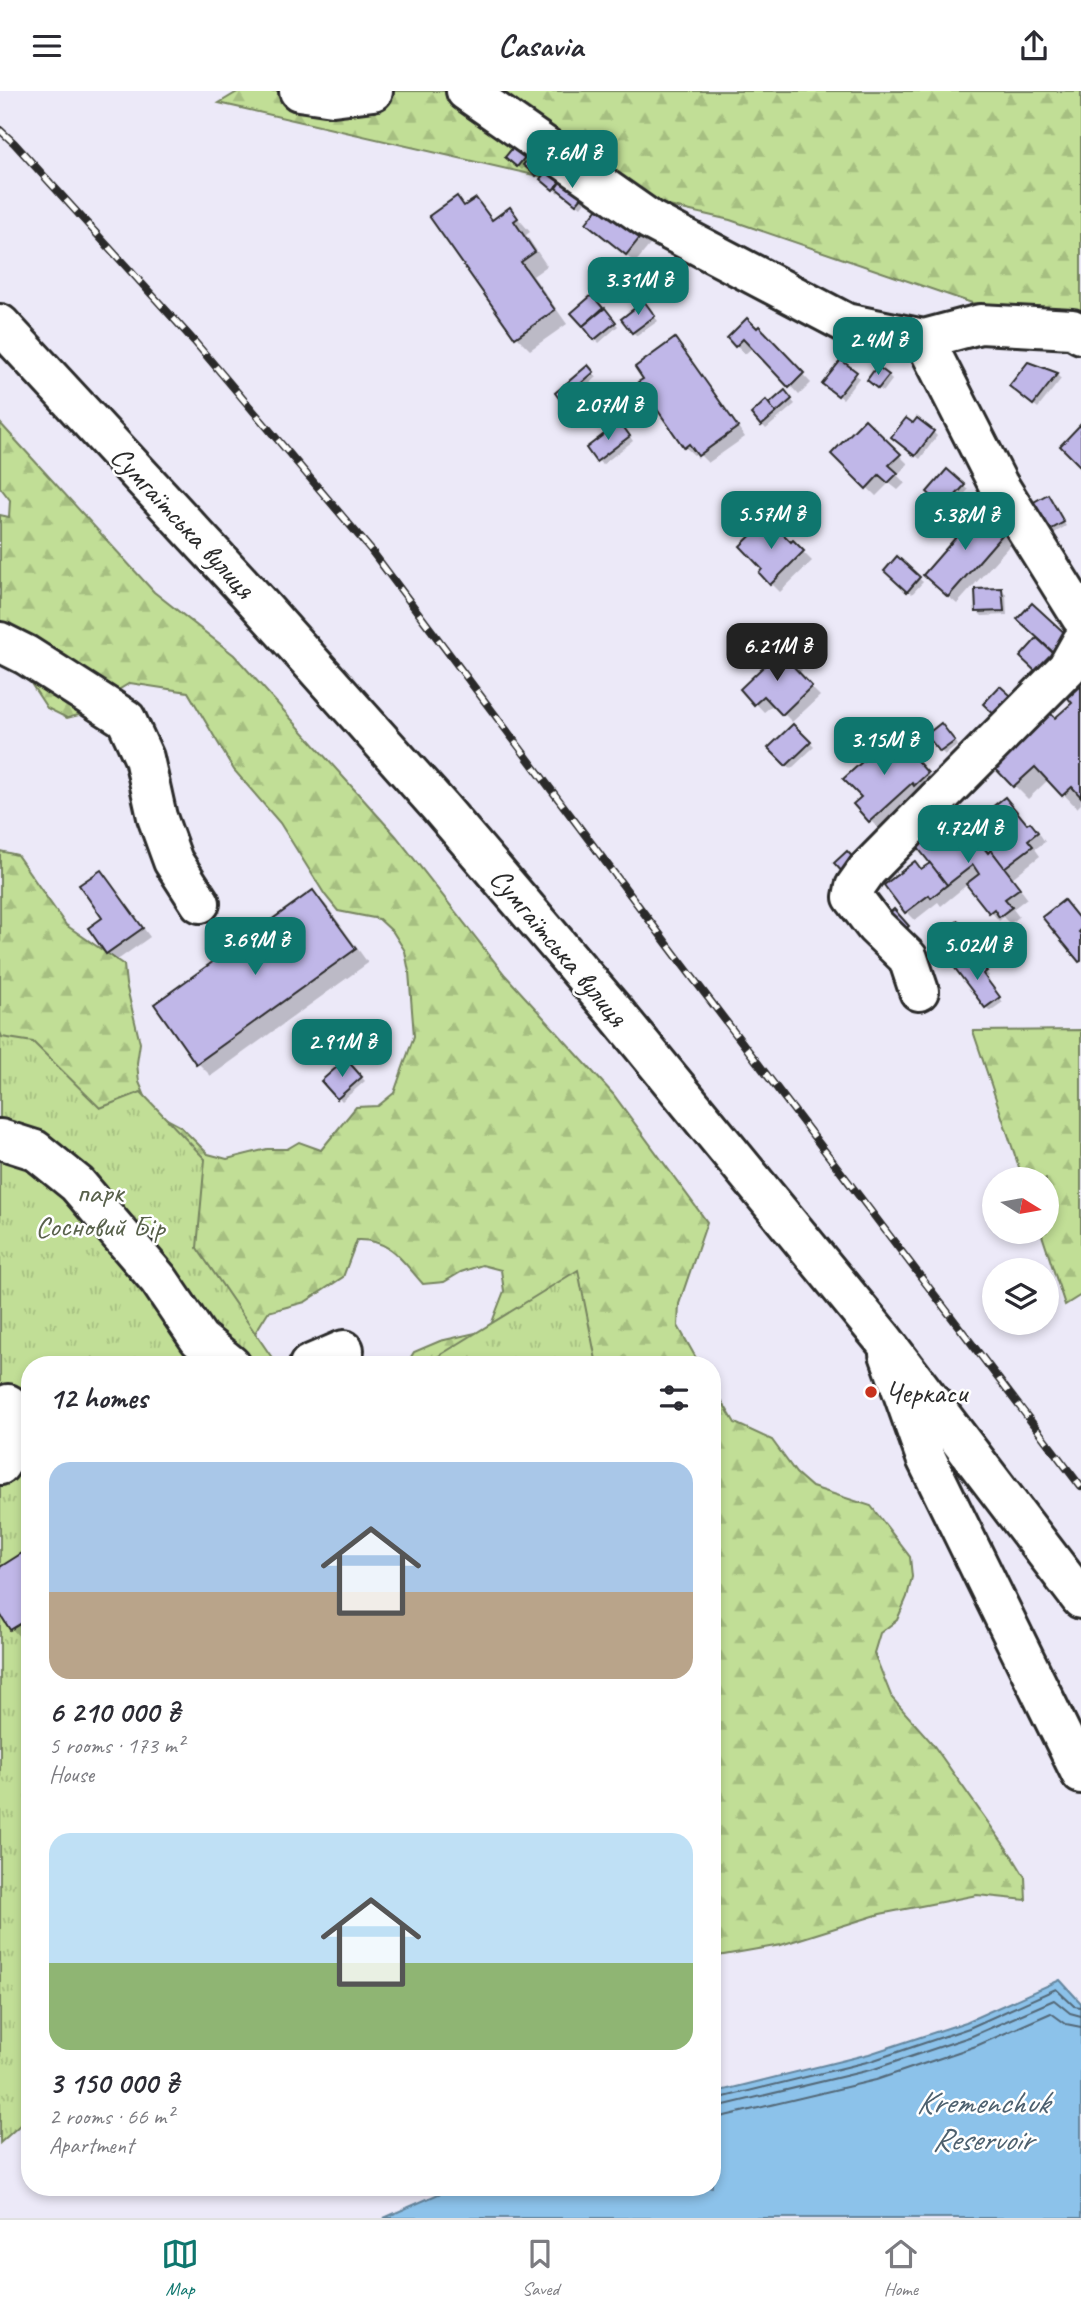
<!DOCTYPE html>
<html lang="en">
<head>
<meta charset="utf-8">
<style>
	:root { --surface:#fff; --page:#f2f2f3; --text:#2b2b33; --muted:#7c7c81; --line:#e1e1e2; --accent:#0f766e }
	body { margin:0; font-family:Caveat,sans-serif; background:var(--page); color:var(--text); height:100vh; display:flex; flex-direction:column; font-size:26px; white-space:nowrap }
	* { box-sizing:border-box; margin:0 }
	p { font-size:23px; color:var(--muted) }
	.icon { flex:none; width:38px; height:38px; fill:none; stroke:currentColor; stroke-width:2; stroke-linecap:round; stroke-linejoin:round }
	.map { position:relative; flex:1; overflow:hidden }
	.drawer { position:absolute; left:21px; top:1265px; width:700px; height:840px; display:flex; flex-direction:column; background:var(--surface); border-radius:28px; box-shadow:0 4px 10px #0003 }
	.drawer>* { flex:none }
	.needle { width:46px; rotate:101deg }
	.tools { position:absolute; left:982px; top:1076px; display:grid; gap:14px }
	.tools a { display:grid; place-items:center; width:77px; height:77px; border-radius:50%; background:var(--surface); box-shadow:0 4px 10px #0003; font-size:35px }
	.price { position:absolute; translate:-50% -60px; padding:0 16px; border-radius:14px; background:var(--accent); color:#fff; font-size:23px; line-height:46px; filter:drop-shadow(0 2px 4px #0008) }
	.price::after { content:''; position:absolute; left:50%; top:42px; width:21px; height:16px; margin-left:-10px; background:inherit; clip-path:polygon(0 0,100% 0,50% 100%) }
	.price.active { background:#222; color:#fff }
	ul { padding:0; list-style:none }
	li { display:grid; align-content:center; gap:14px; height:371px; padding:0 28px }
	li span { display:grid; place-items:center; height:217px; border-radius:21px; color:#555 }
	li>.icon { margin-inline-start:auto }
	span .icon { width:126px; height:126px; fill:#fffc; stroke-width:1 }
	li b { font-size:30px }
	h2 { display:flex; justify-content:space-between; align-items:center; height:84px; padding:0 28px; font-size:30px }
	header { display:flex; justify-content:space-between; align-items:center; height:91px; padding:0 28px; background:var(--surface); font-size:32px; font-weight:800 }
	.menu { display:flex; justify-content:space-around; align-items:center; height:98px; border-top:2px solid var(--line); background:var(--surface); font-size:19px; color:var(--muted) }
	.menu a { display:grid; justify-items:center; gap:4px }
	.menu .active { color:var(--accent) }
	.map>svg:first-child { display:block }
	.forest { fill:url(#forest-firs); stroke:#768460; stroke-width:2 }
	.park { fill:url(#park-tufts); stroke:#768460; stroke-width:2 }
	.water { fill:#8cc2ea; stroke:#65869e; stroke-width:2 }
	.shadow { fill:#0003 }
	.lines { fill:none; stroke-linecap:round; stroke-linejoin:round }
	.shore { stroke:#526777; stroke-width:2 }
	.building { fill:#c0b7e8; stroke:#2b2b2b; stroke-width:2 }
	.minor-casing { stroke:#2b2b2b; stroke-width:44 }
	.major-casing { stroke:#2b2b2b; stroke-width:44 }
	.minor { stroke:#fff; stroke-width:38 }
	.major { stroke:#fff; stroke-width:38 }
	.rail-casing { stroke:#2b2b2b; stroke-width:8 }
	.rail { stroke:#fff; stroke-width:5; stroke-dasharray:16; stroke-linecap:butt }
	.poi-dot { fill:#c8321e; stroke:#fff; stroke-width:2.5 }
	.labels { text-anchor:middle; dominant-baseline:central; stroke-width:5; stroke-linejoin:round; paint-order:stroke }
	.street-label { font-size:30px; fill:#2b2b2b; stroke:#fff }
	.park-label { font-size:30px; fill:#58614b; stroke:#fff }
	.poi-label { font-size:30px; fill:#2b2b2b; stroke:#fff; text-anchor:start }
	.water-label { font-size:32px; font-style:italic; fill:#4d606e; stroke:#fff }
</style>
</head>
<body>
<header><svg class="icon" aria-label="menu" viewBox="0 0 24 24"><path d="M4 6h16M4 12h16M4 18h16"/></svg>Casavia<svg class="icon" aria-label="share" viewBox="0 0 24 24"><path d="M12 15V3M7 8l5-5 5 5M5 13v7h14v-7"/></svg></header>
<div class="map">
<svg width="1081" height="2127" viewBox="0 0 1081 2127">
	<defs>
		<pattern id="forest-firs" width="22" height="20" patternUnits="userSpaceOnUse" patternTransform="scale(1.75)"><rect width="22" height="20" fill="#c1de96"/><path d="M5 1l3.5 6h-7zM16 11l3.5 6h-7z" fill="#a6bf81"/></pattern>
		<pattern id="park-tufts" width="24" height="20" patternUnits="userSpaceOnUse" patternTransform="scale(1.75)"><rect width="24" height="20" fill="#c1de96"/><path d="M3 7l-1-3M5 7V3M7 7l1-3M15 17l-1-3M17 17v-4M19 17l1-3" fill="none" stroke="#a6bf81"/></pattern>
	</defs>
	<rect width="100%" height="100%" fill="#ece9f8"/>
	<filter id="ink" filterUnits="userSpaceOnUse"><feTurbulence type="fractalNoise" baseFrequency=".0143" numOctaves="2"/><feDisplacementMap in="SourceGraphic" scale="14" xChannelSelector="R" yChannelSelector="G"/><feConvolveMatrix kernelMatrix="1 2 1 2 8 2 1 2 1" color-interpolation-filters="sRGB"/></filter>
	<g filter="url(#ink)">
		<g class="forest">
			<path d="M239,0H1081V222L972,212L730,129L219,12Z"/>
			<path d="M0,332L154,501L234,564L396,745L505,884L613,1003L707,1131L679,1213L678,1235L700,1274H406L414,1261L440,1250L489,1239L504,1200L501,1179L482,1174L461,1181L444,1191L423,1193C402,1170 391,1148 357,1149L343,1186L305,1211L268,1221L255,1242L239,1253L0,1022V760L17,764L66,834L124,874L126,893L140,952L137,972L139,991L147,1010L161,1025L180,1035L208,1063L227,1068L267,1058H287L299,1051L321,1059L356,1016L378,1015L394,1002L414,945L409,881L405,860L393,841L379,828L338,820L325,804L280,732L234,679L188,601L130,592L110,604L95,620L67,627L47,617L0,545V424L9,426L10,409L0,396Z"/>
			<path d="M1081,939V1204L1065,1214L1041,1141H1046V1088H1023L973,940Z"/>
			<path d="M712,1294L735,1332L772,1349L796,1382L812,1396L871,1415L910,1466L912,1486L907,1506L897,1529L880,1542L874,1562L892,1607L932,1652L1014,1768L1025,1786L1026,1809L977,1804L880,1823L781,1854L712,1866Z"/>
		</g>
		<g class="park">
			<path d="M0,941L2,946L33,951L100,1017L141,1001L205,1068L197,1157L277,1274H30V2025L0,2052Z"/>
			<path d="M578,1179L597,1274H436L437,1266Z"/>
		</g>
		<path class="water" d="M1060,1889L1081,1912V2127H384L452,2097L712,2096V2002L869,1963L966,1931Z"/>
		<g class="shadow">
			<path d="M524,46L590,104L581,116L560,99L558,102L526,74L522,79L511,70Z"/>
			<path d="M457,108L466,116L476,109L494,129L510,118L530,141L526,144L547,175L533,185L567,233L530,259L517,246L432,125Z"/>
			<path d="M597,140H645L654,149L635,172Z"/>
			<path d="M592,206L618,235L599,252L574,222Z"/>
			<path d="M648,217L658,230L637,245L633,241Z"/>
			<path d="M759,238L811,292L799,304L753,256L745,263L730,247Z"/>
			<path d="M675,250L684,258L745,346L708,372L698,362L694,364L685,356Z"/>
			<path d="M1029,273L1057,284L1061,288L1038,317L1015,299Z"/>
			<path d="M588,276L597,286L567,313L557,303Z"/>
			<path d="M855,283L859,287L843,308L829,297Z"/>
			<path d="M888,285L892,289L883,301L873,292Z"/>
			<path d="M785,302L795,313L766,338L753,323L770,315Z"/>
			<path d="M865,330L908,373L897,384L905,392L898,399L889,392L876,405L833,363Z"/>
			<path d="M624,337L633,350L602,374L588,357Z"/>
			<path d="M933,341L937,345L920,368L897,350Z"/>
			<path d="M947,381L968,399L949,420L929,401Z"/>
			<path d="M1048,405L1066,435L1046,447Z"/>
			<path d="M984,431L1017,446L957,513L934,493Z"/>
			<path d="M793,451L812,470L780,501L761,482Z"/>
			<path d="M897,468L923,491L912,503L887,480Z"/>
			<path d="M1002,499L1006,503L1007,524L982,525L978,521Z"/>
			<path d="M1039,547L1071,552L1040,583L1022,566Z"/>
			<path d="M792,568L802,579L798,583L820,605L792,631L774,613L764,621L742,598Z"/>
			<path d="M1081,597V713L1077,717L1049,688L1028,708L993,673L1055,630L1074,612Z"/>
			<path d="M793,635L814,656L791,678L771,657Z"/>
			<path d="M945,638L958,654L945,664L941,660Z"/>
			<path d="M901,654L936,692L921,699L879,738L870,729Z"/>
			<path d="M935,731L952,750L1030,733L1039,742L1045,751L1035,758L1040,765L1012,787L1027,807L1013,818L1019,826L1010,833L1003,826L999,830L968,793L941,815L938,811L915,829L906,820L922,780L932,772Z"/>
			<path d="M101,781L109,790L150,846L116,870L107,861Z"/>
			<path d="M313,801L326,814L368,872L211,985L197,971Z"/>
			<path d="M961,837L970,848L949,863L945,859Z"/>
			<path d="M974,877H983L989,885L985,888L1003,911L990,920L986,916Z"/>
			<path d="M346,970L365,990L342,1010L323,990Z"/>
			<path d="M30,1459V1549L25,1552L12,1538L0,1520V1478Z"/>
		</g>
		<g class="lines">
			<g class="shore">
				<path d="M712,2009L871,1970L969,1937L1056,1898L1074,1915L1081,1916"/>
				<path d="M712,2017L874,1978L972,1945L1054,1909L1070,1922L1081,1925"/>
				<path d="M712,2028L876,1989L976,1955L1051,1922L1066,1933L1081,1936"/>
			</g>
		</g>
		<g class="building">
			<path d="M524,43L536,53L517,76L505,66Z"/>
			<path d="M538,56L551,66L536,85L523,74Z"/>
			<path d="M557,67L570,78L553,99L540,88Z"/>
			<path d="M563,87L588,99L576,113L556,97Z"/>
			<path d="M457,105L464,115L476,107L492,129L510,116L518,127L514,130L535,161L521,171L555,219L515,247L429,125Z"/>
			<path d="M606,107L646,139L626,164L586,132Z"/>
			<path d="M592,204L603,217L583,235L571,222Z"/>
			<path d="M644,210L655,225L632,242L621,228Z"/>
			<path d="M605,217L616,231L594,249L583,235Z"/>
			<path d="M747,227L757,237L759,235L804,282L789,297L743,248L735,256L727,247Z"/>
			<path d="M675,247L738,336L698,365L689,353L684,357L638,291L643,288L635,276Z"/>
			<path d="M841,269L857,281L838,305L822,293Z"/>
			<path d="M1028,271L1058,282L1033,314L1009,295Z"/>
			<path d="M588,274L594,281L561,310L555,302Z"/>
			<path d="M877,275L889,284L878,298L867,289Z"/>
			<path d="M785,299L792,308L776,322L769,313Z"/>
			<path d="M766,309L776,322L761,335L751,323Z"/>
			<path d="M906,327L913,332L917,327L934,340L915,365L891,346Z"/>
			<path d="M865,328L901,363L889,374L898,382L888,392L879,384L866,398L831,363Z"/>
			<path d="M620,331L630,345L596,371L586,357Z"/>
			<path d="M1081,333V376L1060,355Z"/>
			<path d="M947,378L965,394L944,417L927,401Z"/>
			<path d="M1048,403L1064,431L1041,444L1025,416Z"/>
			<path d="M992,420L1009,436L948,506L923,484L977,422L984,429Z"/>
			<path d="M768,428L791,451L793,449L804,460L770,494L759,482L762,478L740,455Z"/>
			<path d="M897,465L920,486L907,501L884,480Z"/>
			<path d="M1002,497L1004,520L976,521L975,498Z"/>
			<path d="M1032,512L1069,546L1054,562L1017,528Z"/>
			<path d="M1037,547L1053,562L1035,580L1020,566Z"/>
			<path d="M784,556L795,569L791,573L812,595L782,624L764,605L754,614L740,598Z"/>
			<path d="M1000,595L1019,612L1002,631L983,613Z"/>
			<path d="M1081,595V706L1072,696L1062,705L1035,676L1013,696L991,673L1047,619L1055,627L1072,612L1068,607Z"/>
			<path d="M941,632L955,650L940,661L926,644Z"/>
			<path d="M793,633L811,651L786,675L768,657Z"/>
			<path d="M893,643L928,682L914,695L912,692L869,731L853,713L861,706L843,688Z"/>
			<path d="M1005,706L1027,733L1030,731L1038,741L1028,749L1033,755L1004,777L991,759L988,762L967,736Z"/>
			<path d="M935,729L951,749L967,736L988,762L991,759L1020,797L1005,808L1012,816L999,826L994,818L989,822L966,793L979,783L973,774L947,794L911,748Z"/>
			<path d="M847,760L858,772L845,784L834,772Z"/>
			<path d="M915,770L921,778L930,772L947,794L931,807L929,804L905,822L884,794Z"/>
			<path d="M101,779L143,837L106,863L88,837L102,827L79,794Z"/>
			<path d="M313,799L356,858L196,973L154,913Z"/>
			<path d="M1064,809L1081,830V839L1079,841L1081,843V870L1079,871L1042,826Z"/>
			<path d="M894,818L909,835L900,844L885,826Z"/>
			<path d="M958,830L967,843L944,860L934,847Z"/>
			<path d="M967,866L973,875L979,871L987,880L983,883L1000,906L985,917L954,876Z"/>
			<path d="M346,968L362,986L337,1008L321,990Z"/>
			<path d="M30,1457V1527L10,1539L0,1523V1476Z"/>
		</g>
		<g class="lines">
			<g class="minor-casing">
				<g id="minor">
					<path d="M299,0L333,5L373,0"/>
					<path d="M466,0L650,129L846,232L924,248L980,233L1072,238L1081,243"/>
					<path d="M924,248L998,393L1081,526"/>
					<path d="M0,551L26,564L126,628L144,667L157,726L173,770L200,812"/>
					<path d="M919,900L908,867L875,835L853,806L855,796L867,779L1067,577L1081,552"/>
					<path d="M0,1048L35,1059L77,1093L159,1189L199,1248L231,1274"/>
					<path d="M889,1263L926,1367L1081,1683"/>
					<path d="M309,1274L344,1259"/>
					<path d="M0,1374L8,1361V1313"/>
				</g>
			</g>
			<g class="major-casing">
				<path id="major" d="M0,233L251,504L439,715L614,920L883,1248L1081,1508"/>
			</g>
			<use href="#minor" class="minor"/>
			<use href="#major" class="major"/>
			<g class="rail-casing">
				<path id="rail" d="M0,39L14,52L194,250L371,459L680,870L1081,1396"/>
			</g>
			<use href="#rail" class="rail"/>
		</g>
	</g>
	<circle class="poi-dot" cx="871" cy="1301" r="7"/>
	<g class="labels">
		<g class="street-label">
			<text transform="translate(183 431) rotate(47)">Сумгаїтська вулиця</text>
			<text transform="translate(559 856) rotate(50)">Сумгаїтська вулиця</text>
		</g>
		<g class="park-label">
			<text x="100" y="1101">парк<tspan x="100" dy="34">Сосновий Бір</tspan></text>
		</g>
		<g class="poi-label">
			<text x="885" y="1301">Черкаси</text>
		</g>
		<g class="water-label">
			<text x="982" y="2011">Kremenchuk<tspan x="982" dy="37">Reservoir</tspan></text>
		</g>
	</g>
</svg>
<div class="tools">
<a><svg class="needle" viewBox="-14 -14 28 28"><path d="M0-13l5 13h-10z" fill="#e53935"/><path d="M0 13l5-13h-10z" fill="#7c7c81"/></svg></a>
<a><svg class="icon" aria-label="layers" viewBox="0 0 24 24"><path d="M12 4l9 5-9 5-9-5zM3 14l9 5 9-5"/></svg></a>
</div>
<b class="price" style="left:572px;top:99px">7.6M ₴</b>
<b class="price" style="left:638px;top:226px">3.31M ₴</b>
<b class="price" style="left:878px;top:286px">2.4M ₴</b>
<b class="price" style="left:608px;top:351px">2.07M ₴</b>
<b class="price" style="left:771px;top:460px">5.57M ₴</b>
<b class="price" style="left:965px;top:461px">5.38M ₴</b>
<b class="price active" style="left:777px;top:592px">6.21M ₴</b>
<b class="price" style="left:884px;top:686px">3.15M ₴</b>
<b class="price" style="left:968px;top:774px">4.72M ₴</b>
<b class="price" style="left:255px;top:886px">3.69M ₴</b>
<b class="price" style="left:977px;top:891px">5.02M ₴</b>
<b class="price" style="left:342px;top:988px">2.91M ₴</b>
<section class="drawer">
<h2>12 homes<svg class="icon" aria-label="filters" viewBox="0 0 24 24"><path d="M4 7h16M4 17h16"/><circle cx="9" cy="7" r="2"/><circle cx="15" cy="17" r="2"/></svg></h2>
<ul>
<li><span style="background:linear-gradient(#a9c7e8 60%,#b9a48a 0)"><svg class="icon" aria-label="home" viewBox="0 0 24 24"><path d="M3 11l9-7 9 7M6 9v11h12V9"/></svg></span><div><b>6 210 000 ₴</b><p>5 rooms · 173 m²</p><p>House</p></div></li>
<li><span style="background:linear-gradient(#bfe0f5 60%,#8fb573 0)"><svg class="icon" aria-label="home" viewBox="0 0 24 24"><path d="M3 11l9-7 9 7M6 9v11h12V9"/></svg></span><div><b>3 150 000 ₴</b><p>2 rooms · 66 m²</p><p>Apartment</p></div></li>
</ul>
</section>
</div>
<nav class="menu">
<a class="active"><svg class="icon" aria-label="map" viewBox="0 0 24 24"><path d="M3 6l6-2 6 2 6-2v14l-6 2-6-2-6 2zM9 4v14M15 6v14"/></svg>Map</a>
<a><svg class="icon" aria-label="saved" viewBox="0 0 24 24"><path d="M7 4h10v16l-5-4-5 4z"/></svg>Saved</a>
<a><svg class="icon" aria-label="home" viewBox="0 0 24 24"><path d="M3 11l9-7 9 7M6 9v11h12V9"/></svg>Home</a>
</nav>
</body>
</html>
